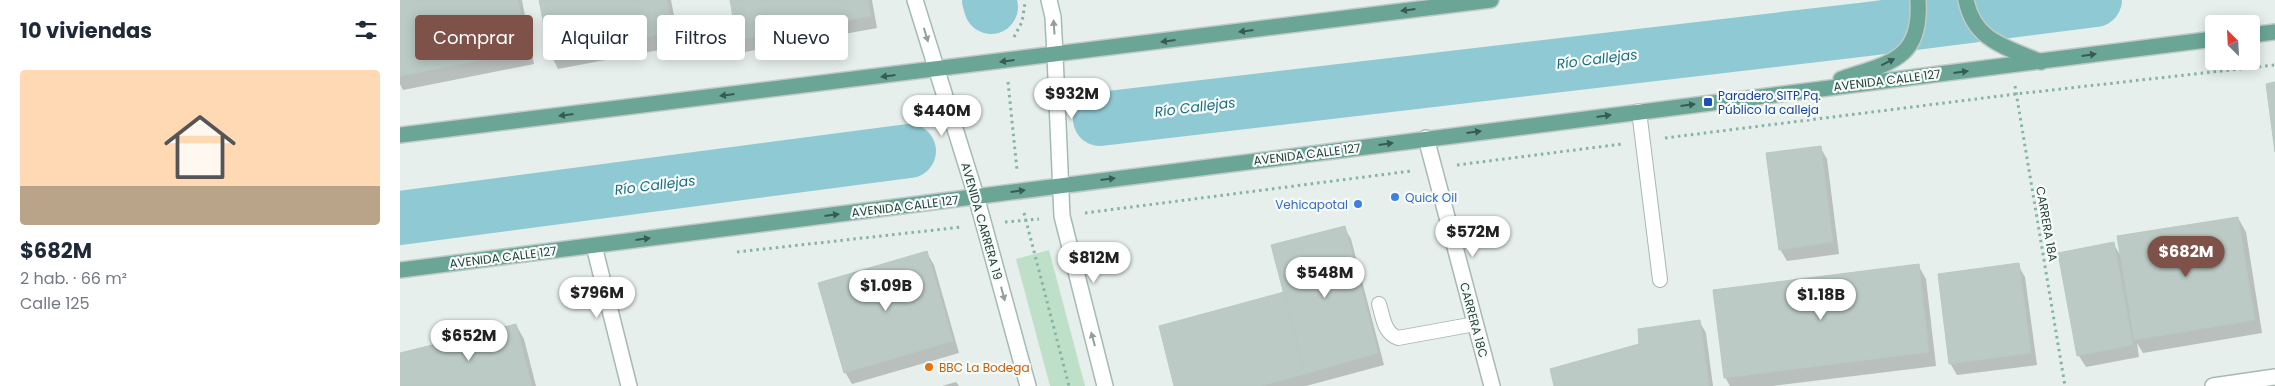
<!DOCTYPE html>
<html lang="es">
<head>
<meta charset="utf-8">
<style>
	:root { --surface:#fff; --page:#f2f2f3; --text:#1f2937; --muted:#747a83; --accent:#7f5249 }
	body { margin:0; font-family:Poppins,sans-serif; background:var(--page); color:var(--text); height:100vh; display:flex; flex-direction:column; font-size:19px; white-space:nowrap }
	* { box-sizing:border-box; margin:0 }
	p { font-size:16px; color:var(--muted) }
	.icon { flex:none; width:28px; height:28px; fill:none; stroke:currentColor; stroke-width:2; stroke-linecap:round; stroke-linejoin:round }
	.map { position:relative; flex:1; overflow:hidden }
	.sheet { display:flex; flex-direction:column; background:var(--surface); width:400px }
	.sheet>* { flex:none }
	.hud { position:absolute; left:15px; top:15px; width:475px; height:45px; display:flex; gap:10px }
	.needle { width:32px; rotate:336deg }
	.controls { position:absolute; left:1805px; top:15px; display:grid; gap:10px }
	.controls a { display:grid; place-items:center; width:55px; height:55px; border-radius:5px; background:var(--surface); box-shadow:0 2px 12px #0003; font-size:25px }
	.price { position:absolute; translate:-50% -42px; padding:0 11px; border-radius:18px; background:#fff; color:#222; font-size:16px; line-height:32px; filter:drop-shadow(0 1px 2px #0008) }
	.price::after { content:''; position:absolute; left:50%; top:30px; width:15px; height:11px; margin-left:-8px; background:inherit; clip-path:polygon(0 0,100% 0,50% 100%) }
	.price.on { background:var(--accent); color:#fff }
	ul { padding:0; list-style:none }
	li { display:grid; align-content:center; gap:10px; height:265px; padding:0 20px }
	li span { display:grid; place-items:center; height:155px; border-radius:5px; color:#555 }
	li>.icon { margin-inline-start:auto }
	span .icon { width:90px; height:90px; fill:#fffc; stroke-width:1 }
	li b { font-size:21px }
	h2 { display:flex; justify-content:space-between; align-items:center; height:60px; padding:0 20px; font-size:21px }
	.tag { padding:0 18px; border-radius:5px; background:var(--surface); box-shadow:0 2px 12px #0003; font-size:18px; line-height:45px }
	.tag.on { background:var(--accent); color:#fff }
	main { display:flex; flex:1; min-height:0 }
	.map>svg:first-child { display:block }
	.green { fill:#bfe0c8 }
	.shadow { fill:#0003 }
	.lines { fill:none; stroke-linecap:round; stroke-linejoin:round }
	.river { stroke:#8ec9d4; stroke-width:54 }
	.building { fill:#bbcac4; stroke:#b8c9c2 }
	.lane-casing { stroke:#a8b8b2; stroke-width:16 }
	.street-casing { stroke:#a8b8b2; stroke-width:18 }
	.secondary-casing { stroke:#a4bbb3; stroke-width:18 }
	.primary-casing { stroke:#c2cac8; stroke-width:18 }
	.path { stroke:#86b3a5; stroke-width:3; stroke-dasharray:2.5 4; stroke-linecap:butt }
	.lane { stroke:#fff; stroke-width:14 }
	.street { stroke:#fff; stroke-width:15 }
	.secondary { stroke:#fff; stroke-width:15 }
	.primary { stroke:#6aa596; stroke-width:15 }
	.oneway { fill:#365b51 }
	.oneway2 { fill:#92a09c }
	.transit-dot { fill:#1a4fb4; stroke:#f7fbf9; stroke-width:2 }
	.shop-dot { fill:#3f7fe0; stroke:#f7fbf9; stroke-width:2 }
	.food-dot { fill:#e8710a; stroke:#f7fbf9; stroke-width:2 }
	.labels { text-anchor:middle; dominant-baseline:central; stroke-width:4.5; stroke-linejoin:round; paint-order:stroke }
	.street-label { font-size:12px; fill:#24423a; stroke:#f7fbf9 }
	.transit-label { font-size:12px; fill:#164399; stroke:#f7fbf9; text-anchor:start }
	.shop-label { font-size:12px; fill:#366cbe; stroke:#f7fbf9; text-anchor:start }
	.food-label { font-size:12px; fill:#c56008; stroke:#f7fbf9; text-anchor:start }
	.water-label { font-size:14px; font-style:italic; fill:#1c6f80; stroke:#f7fbf9 }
</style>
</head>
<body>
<main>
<section class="sheet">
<h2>10 viviendas<svg class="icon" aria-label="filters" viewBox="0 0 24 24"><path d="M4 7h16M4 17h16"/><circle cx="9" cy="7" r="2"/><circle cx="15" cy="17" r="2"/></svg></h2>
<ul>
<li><span style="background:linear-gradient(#ffd9b3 75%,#b9a48a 0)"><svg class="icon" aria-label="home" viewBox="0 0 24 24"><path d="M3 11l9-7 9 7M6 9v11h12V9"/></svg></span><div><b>$682M</b><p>2 hab. · 66 m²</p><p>Calle 125</p></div></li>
</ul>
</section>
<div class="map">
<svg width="1875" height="386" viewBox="0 0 1875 386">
	<rect width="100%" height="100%" fill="#e6efeb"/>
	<path class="green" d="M649,250L685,386H650L616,259Z"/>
	<g class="shadow">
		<path d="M0,0H122L134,64L3,90L0,84Z"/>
		<path d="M141,0H271L280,46L158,69L151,55Z"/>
		<path d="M331,0H472L477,28L345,52L338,40Z"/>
		<path d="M1420,147L1427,159L1439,254L1387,261L1380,249Z"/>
		<path d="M1838,218L1846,232L1862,333L1743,353L1737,343L1739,357L1686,367L1679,356L1713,243L1722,258Z"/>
		<path d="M944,227L951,239L984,365L906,386H775L885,293Z"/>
		<path d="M527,253L534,265L559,353L452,384L445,372Z"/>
		<path d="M1518,265L1526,279L1536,366L1372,386H1330L1325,377Z"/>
		<path d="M1618,265L1625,277L1637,365L1557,375L1550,363Z"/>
		<path d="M1299,321L1306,333L1313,386H1156L1240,345Z"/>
		<path d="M116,325L124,339L136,386H0V355Z"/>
		<path d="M556,382L559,386H542Z"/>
	</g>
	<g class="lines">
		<g class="river">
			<path d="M589,0L591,7"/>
			<path d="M700,119L1468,29L1695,0"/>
			<path d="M0,218L509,151"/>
		</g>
	</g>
	<g class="building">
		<path d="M0,0H118L128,51L0,76Z"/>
		<path d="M139,0H267L273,32L150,56Z"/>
		<path d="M330,0H468L471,16L337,40Z"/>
		<path d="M1875,82V152L1866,84Z"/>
		<path d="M1421,146L1433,242L1379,250L1366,153Z"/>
		<path d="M1838,217L1855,320L1734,340L1717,236Z"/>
		<path d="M945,226L978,353L905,374L871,245Z"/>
		<path d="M1714,242L1733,345L1677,356L1658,253Z"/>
		<path d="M527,251L553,341L444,373L418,283Z"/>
		<path d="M1619,263L1631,353L1549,364L1538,274Z"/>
		<path d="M1519,264L1529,352L1324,378L1313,290Z"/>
		<path d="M884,292L905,374L860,386H774L759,326Z"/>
		<path d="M1300,320L1309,386H1154L1150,369L1239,344L1238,329Z"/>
		<path d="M116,324L132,386H0V353Z"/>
	</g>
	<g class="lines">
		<g class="lane-casing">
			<g id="lane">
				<path d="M1239,111L1260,280"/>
				<path d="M979,304C983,317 984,333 998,338L1075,324"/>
			</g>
		</g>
		<g class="street-casing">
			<g id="street">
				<path d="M1026,138L1092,386"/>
				<path d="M194,246L229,386"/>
				<path d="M1813,386L1875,377"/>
			</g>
		</g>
		<g class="secondary-casing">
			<g id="secondary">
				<path d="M515,0L576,196L628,386"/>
				<path d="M649,0L653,17L655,55L662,216L705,386"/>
			</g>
		</g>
		<g class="primary-casing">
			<g id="primary">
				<path d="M1566,0C1574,41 1606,47 1641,62"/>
				<path d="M1851,35L1875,32"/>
				<path d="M1441,79C1489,63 1522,60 1518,0"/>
				<path d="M0,135L1091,0"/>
				<path d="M0,270L1814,39"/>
			</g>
		</g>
		<g class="path">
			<path d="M614,37L622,22L625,3"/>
			<path d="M608,82L617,170"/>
			<path d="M1615,86L1665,386"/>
			<path d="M1265,138L1616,94L1875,65"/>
			<path d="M1057,165L1222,144"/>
			<path d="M624,213L669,386"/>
			<path d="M685,213L1011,171"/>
			<path d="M605,222L639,219"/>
			<path d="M337,252L562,227"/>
		</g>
		<use href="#lane" class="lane"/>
		<use href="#street" class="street"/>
		<use href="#secondary" class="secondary"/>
		<use href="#primary" class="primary"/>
	</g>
	<defs><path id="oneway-solid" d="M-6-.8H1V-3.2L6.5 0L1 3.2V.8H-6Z" transform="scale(1.25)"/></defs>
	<g class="oneway">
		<use href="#oneway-solid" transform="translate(1008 10) rotate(173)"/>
		<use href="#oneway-solid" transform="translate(846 31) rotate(173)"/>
		<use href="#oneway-solid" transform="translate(768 41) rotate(173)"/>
		<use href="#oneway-solid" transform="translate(1689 55) rotate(-8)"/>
		<use href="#oneway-solid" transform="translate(607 61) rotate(173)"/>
		<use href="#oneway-solid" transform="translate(1488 62) rotate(-26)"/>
		<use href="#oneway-solid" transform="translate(1561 72) rotate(-7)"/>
		<use href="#oneway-solid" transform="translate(488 76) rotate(173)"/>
		<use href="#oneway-solid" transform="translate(327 95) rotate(173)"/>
		<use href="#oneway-solid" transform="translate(1288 105) rotate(-7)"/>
		<use href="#oneway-solid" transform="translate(166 115) rotate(173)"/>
		<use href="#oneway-solid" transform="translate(1204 116) rotate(-8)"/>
		<use href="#oneway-solid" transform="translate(1074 132) rotate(-7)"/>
		<use href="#oneway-solid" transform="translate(986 144) rotate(-8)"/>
		<use href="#oneway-solid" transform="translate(708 179) rotate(-7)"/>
		<use href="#oneway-solid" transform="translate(618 191) rotate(-7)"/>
		<use href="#oneway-solid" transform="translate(432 215) rotate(-7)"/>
		<use href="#oneway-solid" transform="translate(243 239) rotate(-7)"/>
	</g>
	<g class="oneway2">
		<use href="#oneway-solid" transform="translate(654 27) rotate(-94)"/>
		<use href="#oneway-solid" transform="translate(526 35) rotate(73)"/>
		<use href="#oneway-solid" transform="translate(603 294) rotate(75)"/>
		<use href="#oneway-solid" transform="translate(693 339) rotate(-105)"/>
	</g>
	<rect class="transit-dot" x="1303" y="97" width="10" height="10" rx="2.5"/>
	<g class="shop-dot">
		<circle cx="995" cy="197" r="5"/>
		<circle cx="958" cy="204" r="5"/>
	</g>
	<circle class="food-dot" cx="529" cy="367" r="5"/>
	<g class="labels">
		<g class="street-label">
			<text transform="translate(1487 80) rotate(-7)">AVENIDA CALLE 127</text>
			<text transform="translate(907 154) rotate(-7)">AVENIDA CALLE 127</text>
			<text transform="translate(505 206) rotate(-7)">AVENIDA CALLE 127</text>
			<text transform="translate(582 221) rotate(74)">AVENIDA CARRERA 19</text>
			<text transform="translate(1647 224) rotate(80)">CARRERA 18A</text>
			<text transform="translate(103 257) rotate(-7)">AVENIDA CALLE 127</text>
			<text transform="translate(1074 320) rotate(75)">CARRERA 18C</text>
		</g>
		<g class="transit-label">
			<text x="1318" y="95">Paradero SITP Pq.<tspan x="1318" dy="14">Público la calleja</tspan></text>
		</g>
		<g class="shop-label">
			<text x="1005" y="197">Quick Oil</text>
			<text x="948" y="204" text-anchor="end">Vehicapotal</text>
		</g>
		<g class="food-label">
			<text x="539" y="367">BBC La Bodega</text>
		</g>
		<g class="water-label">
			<text transform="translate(1197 59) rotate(-7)">Río Callejas</text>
			<text transform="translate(795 107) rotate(-7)">Río Callejas</text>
			<text transform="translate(255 185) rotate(-7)">Río Callejas</text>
		</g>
	</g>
</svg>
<div class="controls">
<a><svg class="needle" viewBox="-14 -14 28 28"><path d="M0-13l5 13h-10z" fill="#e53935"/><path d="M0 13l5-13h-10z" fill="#747a83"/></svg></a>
</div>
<b class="price" style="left:672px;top:120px">$932M</b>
<b class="price" style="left:542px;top:137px">$440M</b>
<b class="price" style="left:1073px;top:258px">$572M</b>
<b class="price on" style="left:1786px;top:278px">$682M</b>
<b class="price" style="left:694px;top:284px">$812M</b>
<b class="price" style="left:925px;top:299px">$548M</b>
<b class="price" style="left:486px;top:312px">$1.09B</b>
<b class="price" style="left:197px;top:319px">$796M</b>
<b class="price" style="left:1421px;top:321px">$1.18B</b>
<b class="price" style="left:69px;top:362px">$652M</b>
<div class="hud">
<a class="tag on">Comprar</a>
<a class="tag">Alquilar</a>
<a class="tag">Filtros</a>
<a class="tag">Nuevo</a>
</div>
</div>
</main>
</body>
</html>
